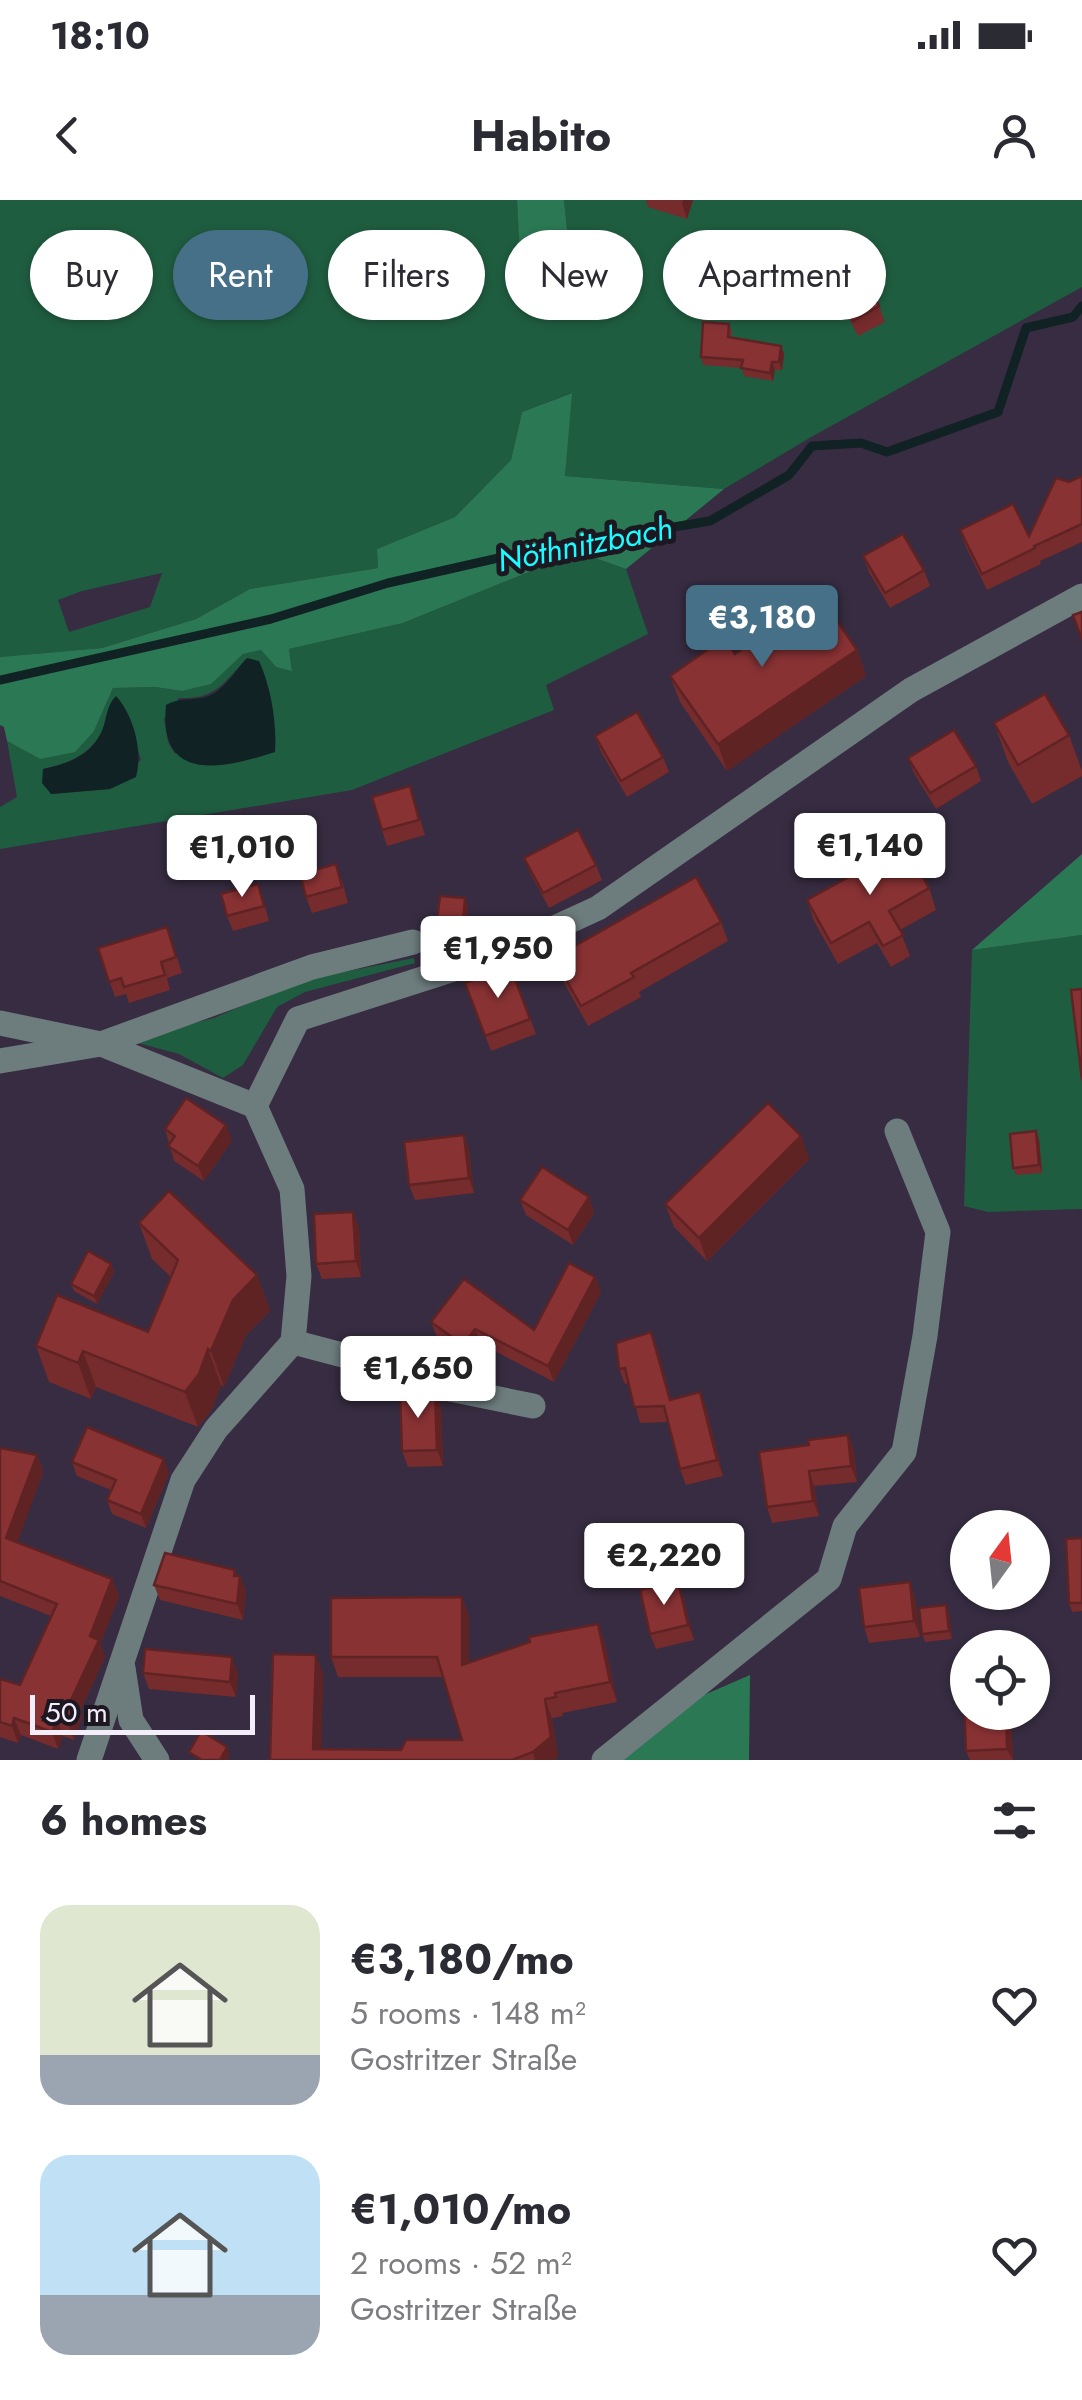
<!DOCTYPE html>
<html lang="en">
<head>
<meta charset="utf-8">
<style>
	:root { --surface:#fff; --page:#f7f7f7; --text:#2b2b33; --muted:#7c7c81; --accent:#467088 }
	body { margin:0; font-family:Jost,sans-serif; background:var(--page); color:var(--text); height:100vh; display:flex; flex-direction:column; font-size:38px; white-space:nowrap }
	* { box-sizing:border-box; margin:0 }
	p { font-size:32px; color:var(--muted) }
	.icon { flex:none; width:55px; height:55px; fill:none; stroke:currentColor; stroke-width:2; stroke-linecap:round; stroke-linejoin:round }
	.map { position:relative; height:1560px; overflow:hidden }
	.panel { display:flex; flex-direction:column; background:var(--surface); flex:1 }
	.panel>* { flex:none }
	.guide { position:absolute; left:30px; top:30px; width:1022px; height:90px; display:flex; gap:20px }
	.needle { width:65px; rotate:15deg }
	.controls { position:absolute; left:950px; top:1310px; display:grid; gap:20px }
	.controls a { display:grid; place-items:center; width:100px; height:100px; border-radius:50%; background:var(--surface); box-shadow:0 2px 8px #0004; font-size:50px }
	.scale { position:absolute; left:30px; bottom:25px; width:225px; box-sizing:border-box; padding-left:10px; border:5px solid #f4eefb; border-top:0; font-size:28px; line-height:35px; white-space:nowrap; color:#f4eefb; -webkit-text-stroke:8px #1c1721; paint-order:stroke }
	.price { position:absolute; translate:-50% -85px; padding:0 22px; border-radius:10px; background:#fff; color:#222; font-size:32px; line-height:65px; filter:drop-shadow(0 2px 5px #0008) }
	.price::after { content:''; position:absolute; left:50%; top:60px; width:30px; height:22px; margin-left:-15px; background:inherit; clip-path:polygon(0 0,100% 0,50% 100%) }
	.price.current { background:var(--accent); color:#fff }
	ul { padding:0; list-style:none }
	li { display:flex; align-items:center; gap:30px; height:250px; padding:0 40px }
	li span { display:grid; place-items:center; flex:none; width:280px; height:200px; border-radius:30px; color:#555 }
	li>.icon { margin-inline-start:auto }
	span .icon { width:120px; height:120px; fill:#fffc; stroke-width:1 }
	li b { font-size:42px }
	h2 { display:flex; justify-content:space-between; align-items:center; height:120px; padding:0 40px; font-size:42px }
	.pill { padding:0 35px; border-radius:45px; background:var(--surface); box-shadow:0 2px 8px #0004; font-size:35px; line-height:90px }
	.pill.current { background:var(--accent); color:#fff }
	.status { display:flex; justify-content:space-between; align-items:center; height:70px; padding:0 50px; background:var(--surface); direction:ltr }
	.status svg { height:28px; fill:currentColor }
	header { display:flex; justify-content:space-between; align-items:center; height:130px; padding:0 40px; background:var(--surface); font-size:45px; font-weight:700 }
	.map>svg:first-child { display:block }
	.green { fill:#1f5d40; fill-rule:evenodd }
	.forest { fill:#2b7954 }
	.water { fill:#102223 }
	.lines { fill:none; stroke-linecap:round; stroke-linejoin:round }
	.stream { stroke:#102223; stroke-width:9 }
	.minor { stroke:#6d7c7d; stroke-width:25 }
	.wall { fill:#762b2d }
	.shaded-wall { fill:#602324 }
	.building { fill:#893234; stroke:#602324; stroke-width:2.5 }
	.labels { text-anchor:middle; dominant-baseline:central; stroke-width:10; stroke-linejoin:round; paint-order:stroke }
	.water-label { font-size:32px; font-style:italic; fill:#1cfbff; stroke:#1c1721 }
</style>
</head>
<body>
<div class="status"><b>18:10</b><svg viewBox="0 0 49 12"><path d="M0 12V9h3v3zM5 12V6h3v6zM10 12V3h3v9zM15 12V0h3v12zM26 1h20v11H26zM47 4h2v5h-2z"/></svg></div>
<header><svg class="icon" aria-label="back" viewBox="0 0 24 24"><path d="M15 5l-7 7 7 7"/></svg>Habito<svg class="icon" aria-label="person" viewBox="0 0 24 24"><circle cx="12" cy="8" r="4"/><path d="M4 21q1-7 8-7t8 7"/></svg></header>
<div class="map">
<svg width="1082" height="1560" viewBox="0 0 1082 1560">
	<rect width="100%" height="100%" fill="#372c41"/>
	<g class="green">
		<path d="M0,0H517L522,73L571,67L564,0H1082V87L813,236L724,289L565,276L571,193L522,212L511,260L455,317L377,349L378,368L250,389L196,419L102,448L0,457ZM162,373L150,407L69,432L58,400L82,391Z"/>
		<path d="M578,352L626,369L648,434L546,485L554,510L352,590L0,649V607L17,597L7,541L40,559L94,531L113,488L155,487L182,491L210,484L243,454L261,450L276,467L292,470L289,449L403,423ZM239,466L175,554L168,542L164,519L179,498C210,499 220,489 239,466ZM103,530L135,540L141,560L110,589L51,594L43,569C71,563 89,555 103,530Z"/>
		<path d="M1082,735V1009L988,1012L964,1006L972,750Z"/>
		<path d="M414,758L415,763L305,792L277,807L243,865L223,878L179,854L138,843L139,837L214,818L299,781Z"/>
	</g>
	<g class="forest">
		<path d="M517,0H564L571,68L521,73Z"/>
		<path d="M572,193L565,276L724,289L626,369L578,352L403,423L289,449L292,471L276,467L261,450L243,454L211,484L182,491L155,487L113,488L94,531L75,552L40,559L7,541L4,527L0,525V457L102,448L196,419L250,389L378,368L377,349L455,317L511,260L522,212Z"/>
		<path d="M1082,654V735L972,750Z"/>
		<path d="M750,1475L749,1560H620L674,1508Z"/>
	</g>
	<g class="water">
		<path d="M247,458L259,461C271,487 277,523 275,552C223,569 158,584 166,505C180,497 191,501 205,497C224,492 234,471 247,458Z"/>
		<path d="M116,496C134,516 143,551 136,577L110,589L51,594L42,583L43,569C71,563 95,554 104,525C107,514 108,504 116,496Z"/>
	</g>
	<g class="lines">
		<path class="stream" d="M0,480L271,419L388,383L534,350L710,321L789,275L812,246L861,243L887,252L998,212L1026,128L1073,117L1082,106"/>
		<g class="minor">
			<path d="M0,823L101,844L255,906"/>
			<path d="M0,861L101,844L312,767L413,742"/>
			<path d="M293,1142L369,1162L445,1188L533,1206"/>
			<path d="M123,1468L131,1520L157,1560"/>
			<path d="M89,1560L183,1280L216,1229L293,1142L299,1076L292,989L255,906L298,819L491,757L598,708L911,490L1082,396"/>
			<path d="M604,1560L829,1379L845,1326L904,1252L925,1136L938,1032L897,931"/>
		</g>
	</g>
	<g class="wall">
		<path d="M646,0H693L687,19L648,7Z"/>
		<path d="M835,88L879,106L885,122L858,136L841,103Z"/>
		<path d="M729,124L732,132L731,137L781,146L784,154L782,170H775L773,181L744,176L742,168L703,165L701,157Z"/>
		<path d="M1082,276V342L1040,361L1041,364L987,390L965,345L960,330L1029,336L1069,282Z"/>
		<path d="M863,356L924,370L930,386L890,408L869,372Z"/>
		<path d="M857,450L866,476L727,571L680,502L670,476L735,454Z"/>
		<path d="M994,523L1069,535L1082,571V576L1032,604L1008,562Z"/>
		<path d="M595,536L663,557L669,572L627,597L601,552Z"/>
		<path d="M908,558L976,566L981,581L936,609L914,573Z"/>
		<path d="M410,586L425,635L387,646L382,630Z"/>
		<path d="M524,658L596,665L602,680L549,708L530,673Z"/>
		<path d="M342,680L348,703L312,713L306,697Z"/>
		<path d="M929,688L936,710L900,730L910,756L891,767L877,743L838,764L814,721L807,700Z"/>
		<path d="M263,699L269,721L233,731L227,716Z"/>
		<path d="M468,706L466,731L440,728L437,720Z"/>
		<path d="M721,722L728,741L639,792L641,797L588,826L561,777L554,758Z"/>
		<path d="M167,727L182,773L167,778L170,790L129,803L126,794L115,797L98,748Z"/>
		<path d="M510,766L536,834L491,851L465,783Z"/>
		<path d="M165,929L232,940L204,981L174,961Z"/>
		<path d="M464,935L469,951L474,993L415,1000L409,985Z"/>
		<path d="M801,936L809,959L707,1061L674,1027L665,1004Z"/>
		<path d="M1039,939L1042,973L1016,975L1013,968Z"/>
		<path d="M520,1000L594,1013L573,1045L526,1015Z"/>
		<path d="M139,1023L257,1075L270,1111L246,1135L224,1187L221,1185L212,1209L198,1227L96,1187L91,1199L49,1182L36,1146L148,1132L171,1077L152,1059Z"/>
		<path d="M359,1027L361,1077L322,1079L316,1064Z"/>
		<path d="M111,1064L114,1072L97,1104L74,1091L71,1084Z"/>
		<path d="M595,1077L601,1092L554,1182L481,1144L469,1161L437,1137L431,1122L534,1130Z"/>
		<path d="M657,1148L671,1200L700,1192L706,1208L723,1276L686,1285L680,1269L668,1222L640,1223L629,1183L625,1184L619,1169Z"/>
		<path d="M441,1207L443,1266L408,1267L402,1251Z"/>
		<path d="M848,1235L854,1250L857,1282L814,1286L819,1316L772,1323L767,1307L809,1245Z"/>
		<path d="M0,1248L37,1255L43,1272L17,1342L112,1379L119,1396L100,1444L105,1457L80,1511L82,1517L74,1540L63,1536L58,1549L21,1535L18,1543L0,1537V1479L20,1485L51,1416L0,1396Z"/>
		<path d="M72,1262L169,1273L146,1328L112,1314L107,1300L111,1290L77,1276Z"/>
		<path d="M1082,1338V1411L1072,1412L1069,1403Z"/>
		<path d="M240,1376L246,1392L243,1420L160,1400L154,1385Z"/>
		<path d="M462,1397L469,1417V1462L598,1424L605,1444L617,1502L562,1513L563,1516L552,1518L558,1556L554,1560H270L323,1474L321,1549L401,1550L462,1540L443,1477H338L331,1457Z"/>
		<path d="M683,1397L694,1440L656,1449L650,1434Z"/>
		<path d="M915,1398L920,1437L869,1443L864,1427Z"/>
		<path d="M946,1405L949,1413L952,1439L925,1442L922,1434Z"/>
		<path d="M143,1473H238L236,1497L149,1489Z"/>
		<path d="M968,1512H1009L1011,1517L1013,1560H970L966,1551Z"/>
	</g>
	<g class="shaded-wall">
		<path d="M683,0H693L687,19L682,3Z"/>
		<path d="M781,146L784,154L782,170L779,162Z"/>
		<path d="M772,162L775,170L773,181L770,173Z"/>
		<path d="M857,450L866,476L727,571L718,544Z"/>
		<path d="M465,698L468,706L466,731L463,723Z"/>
		<path d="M226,925L232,940L204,981L198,966Z"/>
		<path d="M1036,931L1039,939L1042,973L1039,965Z"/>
		<path d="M464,935L469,951L474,993L469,978Z"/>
		<path d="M801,936L809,959L707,1061L699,1038Z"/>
		<path d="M589,997L594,1013L573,1045L568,1030Z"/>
		<path d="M353,1012L359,1027L361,1077L356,1061Z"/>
		<path d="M111,1064L114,1072L97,1104L94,1096Z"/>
		<path d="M257,1075L270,1111L246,1135L224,1187L211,1151L233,1100Z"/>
		<path d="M595,1077L601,1092L554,1182L548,1166Z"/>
		<path d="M475,1129L481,1144L469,1161L463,1145Z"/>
		<path d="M651,1132L657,1148L675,1216L670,1200Z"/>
		<path d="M208,1149L221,1185L212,1209L198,1227L185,1192Z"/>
		<path d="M83,1151L96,1187L91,1199L78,1163Z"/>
		<path d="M435,1192L441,1207L443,1266L437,1250Z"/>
		<path d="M700,1192L706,1208L723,1276L717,1260Z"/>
		<path d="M848,1235L854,1250L857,1282L851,1266Z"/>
		<path d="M37,1255L43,1272L13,1355L6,1338Z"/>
		<path d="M164,1259L169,1273L146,1328L141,1314Z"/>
		<path d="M809,1271L814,1286L819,1316L813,1301Z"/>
		<path d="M235,1370L239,1382L240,1376L246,1392L243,1420L237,1404L234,1376Z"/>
		<path d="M112,1379L119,1396L100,1444L105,1457L80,1511L82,1517L74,1540L68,1523L72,1498L90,1436Z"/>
		<path d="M678,1381L683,1397L694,1440L688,1425Z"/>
		<path d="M910,1382L915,1398L920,1437L914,1421Z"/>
		<path d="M462,1397L469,1417V1484L462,1465Z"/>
		<path d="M946,1405L949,1413L952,1439L949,1431Z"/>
		<path d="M598,1424L605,1444L617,1502L610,1482Z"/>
		<path d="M316,1455L323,1474L321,1560L313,1549Z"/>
		<path d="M232,1457L238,1473L236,1497L230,1482Z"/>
		<path d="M545,1499L552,1518L558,1556L554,1560H535L533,1552Z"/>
		<path d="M1006,1512H1009L1011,1517L1013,1560L1007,1549Z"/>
		<path d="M14,1518L21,1535L18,1543L12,1526Z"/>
		<path d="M57,1519L63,1536L58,1549L52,1532Z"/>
		<path d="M227,1547L230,1555L227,1560H220Z"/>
	</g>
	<g class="building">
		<path d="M862,73L879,106L853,121L835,88Z"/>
		<path d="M703,122L729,124L728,137L781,146L779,162H772L770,173L741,168L743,160L701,157Z"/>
		<path d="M1082,276V324L1034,346L1035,348L982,374L960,330L1013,304L1029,336L1056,278L1069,282Z"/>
		<path d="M903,334L924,370L885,393L863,356Z"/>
		<path d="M820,396L857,450L718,544L670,476L724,438L735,454Z"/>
		<path d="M1082,412V440L1073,415Z"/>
		<path d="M1045,494L1069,535L1018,565L994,523Z"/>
		<path d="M637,512L663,557L621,581L595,536Z"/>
		<path d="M954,530L976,566L930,593L908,558Z"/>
		<path d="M410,586L419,620L382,630L372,597Z"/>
		<path d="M578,630L596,665L543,693L524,658Z"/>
		<path d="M905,646L929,688L889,711L903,735L883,746L869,722L831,743L807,700Z"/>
		<path d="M336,664L342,687L306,697L300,674Z"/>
		<path d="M696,677L721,722L631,773L634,777L581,806L554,758Z"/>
		<path d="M258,684L264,706L227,716L221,694Z"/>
		<path d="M440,696L465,698L463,723L437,720Z"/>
		<path d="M167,727L176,757L161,762L165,775L124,787L121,778L109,782L98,748Z"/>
		<path d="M510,766L530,819L485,836L465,783Z"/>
		<path d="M1082,789V880L1071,790Z"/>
		<path d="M186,898L226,925L198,966L168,946L175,936L165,929Z"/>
		<path d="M768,903L801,936L699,1038L665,1004Z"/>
		<path d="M1036,931L1039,965L1013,968L1010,934Z"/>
		<path d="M464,935L469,978L409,985L404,942Z"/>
		<path d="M542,967L589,997L568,1030L520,1000Z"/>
		<path d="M169,991L257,1075L233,1100L211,1151L208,1149L199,1174L185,1192L83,1151L78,1163L36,1146L57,1095L148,1132L178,1060L139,1023Z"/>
		<path d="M353,1012L356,1061L316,1064L314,1014Z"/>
		<path d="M88,1051L111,1064L94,1096L71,1084Z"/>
		<path d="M569,1063L595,1077L548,1166L475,1129L463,1145L431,1122L464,1079L534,1130Z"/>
		<path d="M651,1132L670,1200L700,1192L717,1260L680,1269L664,1206L634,1207L625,1168L619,1169L616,1143Z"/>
		<path d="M400,1192H435L437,1250L402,1251Z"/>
		<path d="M87,1227L164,1259L141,1314L107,1300L116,1280L72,1262Z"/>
		<path d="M848,1235L851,1266L809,1271L813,1301L767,1307L759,1252L809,1245L808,1240Z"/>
		<path d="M0,1248L37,1255L6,1338L112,1379L90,1436L99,1440L72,1498L76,1499L68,1523L57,1519L52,1532L14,1518L12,1526L0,1522V1479L20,1485L57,1404L0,1381Z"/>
		<path d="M1082,1338V1403H1069L1066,1339Z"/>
		<path d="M165,1353L235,1370L234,1376H240L237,1404L154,1385Z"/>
		<path d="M678,1381L688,1425L650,1434L640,1390Z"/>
		<path d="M910,1382L914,1421L864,1427L859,1388Z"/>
		<path d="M462,1397V1465L530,1442L529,1437L598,1424L610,1482L555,1493L556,1497L545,1499L551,1537L533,1552L512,1560H270L273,1454L316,1455L313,1549L401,1550L406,1540H462L437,1457H331V1398Z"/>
		<path d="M946,1405L949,1431L922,1434L919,1408Z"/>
		<path d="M145,1449L232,1457L230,1482L143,1473Z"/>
		<path d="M964,1503H968V1512H1006L1007,1549L966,1551Z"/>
		<path d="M201,1531L227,1547L220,1560H202L189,1552Z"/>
	</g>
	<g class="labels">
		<g class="water-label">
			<text transform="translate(585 344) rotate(-11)">Nöthnitzbach</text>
		</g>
	</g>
</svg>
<div class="controls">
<a><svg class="needle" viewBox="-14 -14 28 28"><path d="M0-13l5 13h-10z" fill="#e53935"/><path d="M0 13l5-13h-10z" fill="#7c7c81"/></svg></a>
<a><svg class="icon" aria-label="locate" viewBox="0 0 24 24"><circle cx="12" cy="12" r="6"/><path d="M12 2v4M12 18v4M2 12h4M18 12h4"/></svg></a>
</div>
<div class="scale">50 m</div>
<b class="price current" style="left:762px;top:470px">€3,180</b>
<b class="price" style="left:870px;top:698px">€1,140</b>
<b class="price" style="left:242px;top:700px">€1,010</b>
<b class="price" style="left:498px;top:801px">€1,950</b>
<b class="price" style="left:418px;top:1221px">€1,650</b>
<b class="price" style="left:664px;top:1408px">€2,220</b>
<div class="guide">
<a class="pill">Buy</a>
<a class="pill current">Rent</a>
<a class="pill">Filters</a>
<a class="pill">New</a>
<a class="pill">Apartment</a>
</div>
</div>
<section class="panel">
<h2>6 homes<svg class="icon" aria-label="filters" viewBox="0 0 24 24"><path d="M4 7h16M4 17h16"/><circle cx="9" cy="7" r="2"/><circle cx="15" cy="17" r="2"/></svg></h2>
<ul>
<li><span style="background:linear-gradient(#dfe7d0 75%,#9aa5b1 0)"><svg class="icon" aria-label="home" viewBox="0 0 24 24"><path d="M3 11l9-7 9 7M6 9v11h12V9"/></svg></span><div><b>€3,180/mo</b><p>5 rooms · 148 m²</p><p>Gostritzer Straße</p></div><svg class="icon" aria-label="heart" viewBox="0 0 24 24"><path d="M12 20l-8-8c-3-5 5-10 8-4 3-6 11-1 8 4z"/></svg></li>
<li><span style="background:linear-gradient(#bfe0f5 70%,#9aa5b1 0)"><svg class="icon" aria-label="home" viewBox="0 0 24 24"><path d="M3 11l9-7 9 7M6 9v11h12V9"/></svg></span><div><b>€1,010/mo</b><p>2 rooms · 52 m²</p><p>Gostritzer Straße</p></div><svg class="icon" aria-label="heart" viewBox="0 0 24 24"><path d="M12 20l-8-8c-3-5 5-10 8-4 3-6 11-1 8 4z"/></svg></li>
</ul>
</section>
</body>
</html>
